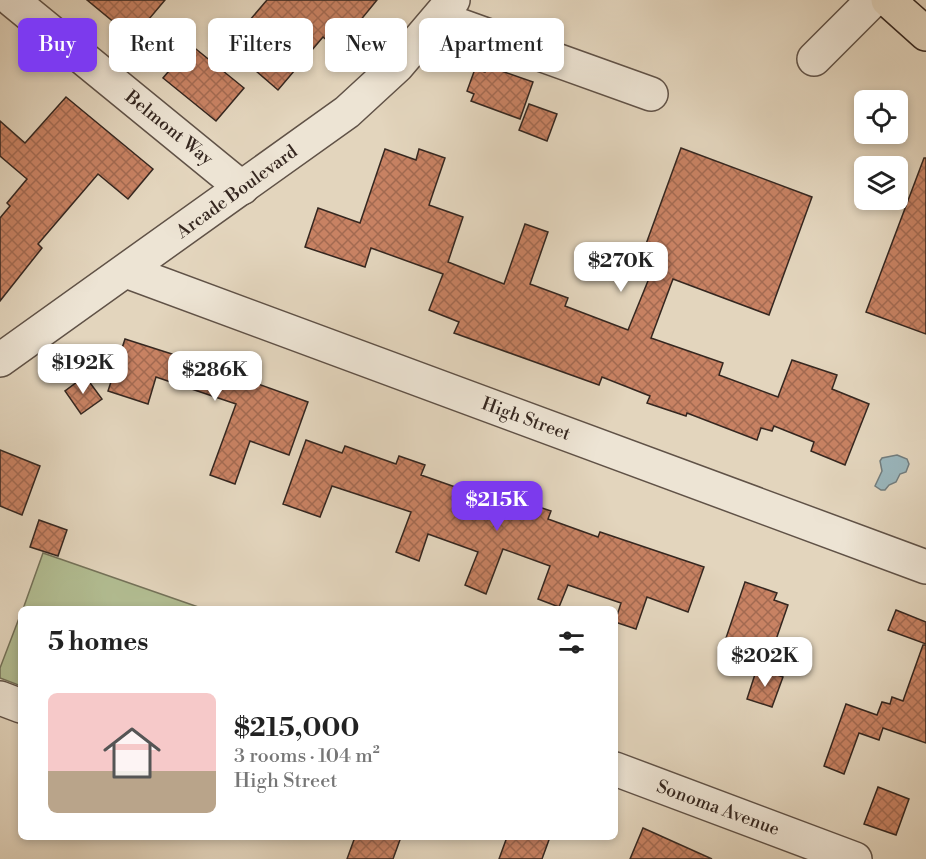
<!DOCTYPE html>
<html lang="en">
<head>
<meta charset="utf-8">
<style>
	:root { --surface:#fff; --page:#f2f2f2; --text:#222; --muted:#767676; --accent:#7c3aed }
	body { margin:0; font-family:"Libre Bodoni",serif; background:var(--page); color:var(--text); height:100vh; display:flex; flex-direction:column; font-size:22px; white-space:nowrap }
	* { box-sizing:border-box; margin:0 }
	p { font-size:20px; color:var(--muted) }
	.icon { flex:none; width:33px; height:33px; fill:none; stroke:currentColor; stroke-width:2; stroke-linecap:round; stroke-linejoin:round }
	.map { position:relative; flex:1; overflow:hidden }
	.side { position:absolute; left:18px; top:606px; width:600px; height:234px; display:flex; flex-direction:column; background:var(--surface); border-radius:9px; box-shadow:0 3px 9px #0003 }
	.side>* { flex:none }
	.top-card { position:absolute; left:18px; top:18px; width:600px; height:54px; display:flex; gap:12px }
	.tools { position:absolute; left:854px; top:90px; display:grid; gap:12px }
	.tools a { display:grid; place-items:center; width:54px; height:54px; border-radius:9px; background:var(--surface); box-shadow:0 3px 9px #0003; font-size:30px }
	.price { position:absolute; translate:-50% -51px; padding:0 14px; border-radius:12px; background:#fff; color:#222; font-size:20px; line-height:39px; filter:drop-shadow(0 2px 3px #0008) }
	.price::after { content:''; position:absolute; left:50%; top:36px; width:18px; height:14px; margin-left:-9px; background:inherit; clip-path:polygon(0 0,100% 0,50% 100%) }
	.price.current { background:var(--accent); color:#fff }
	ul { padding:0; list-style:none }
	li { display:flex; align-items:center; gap:18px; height:150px; padding:0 30px }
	li span { display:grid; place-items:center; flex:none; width:168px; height:120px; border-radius:9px; color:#555 }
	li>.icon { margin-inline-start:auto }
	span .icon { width:72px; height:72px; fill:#fffc; stroke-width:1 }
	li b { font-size:26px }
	h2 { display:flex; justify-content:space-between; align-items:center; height:72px; padding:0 30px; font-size:26px }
	.tag { padding:0 21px; border-radius:9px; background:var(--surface); box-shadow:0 3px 9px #0003; font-size:21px; line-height:54px }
	.tag.current { background:var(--accent); color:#fff }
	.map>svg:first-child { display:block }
	.green { fill:#b2bd92; stroke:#747259; stroke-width:1.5 }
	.water { fill:#9ab6bc; stroke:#727d7e; stroke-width:1.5 }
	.building { fill:url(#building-cross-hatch); stroke:#352720; stroke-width:1.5 }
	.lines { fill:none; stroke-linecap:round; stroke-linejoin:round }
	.minor-casing { stroke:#605247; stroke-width:36 }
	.major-casing { stroke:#352720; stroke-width:36 }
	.minor { stroke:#ede4d4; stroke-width:33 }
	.major { stroke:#e3d5bd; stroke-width:33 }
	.labels { text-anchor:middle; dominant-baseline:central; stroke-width:6; stroke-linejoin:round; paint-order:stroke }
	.street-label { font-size:18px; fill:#352720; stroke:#ede4d4 }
</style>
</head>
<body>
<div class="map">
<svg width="926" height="859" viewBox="0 0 926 859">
	<defs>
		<pattern id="building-cross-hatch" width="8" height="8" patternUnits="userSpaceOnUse" patternTransform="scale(1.5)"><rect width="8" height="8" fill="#c88263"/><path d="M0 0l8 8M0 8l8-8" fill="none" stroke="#a36a51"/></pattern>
	</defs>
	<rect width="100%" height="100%" fill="#e3d5bd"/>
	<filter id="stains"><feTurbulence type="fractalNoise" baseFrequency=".00333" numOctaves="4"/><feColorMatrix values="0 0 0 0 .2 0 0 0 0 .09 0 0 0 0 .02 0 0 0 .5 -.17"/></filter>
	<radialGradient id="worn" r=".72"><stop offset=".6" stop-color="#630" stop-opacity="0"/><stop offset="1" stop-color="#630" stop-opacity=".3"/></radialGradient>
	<g class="green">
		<path d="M43,553L204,609H23Z"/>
		<path d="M21,613V686L0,678V668Z"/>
	</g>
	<path class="water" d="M897,455L907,459L909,464L906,472L900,474L896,482L889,485L885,490H881L875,486L882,471L880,461L882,458Z"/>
	<g class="building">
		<path d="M87,0H165L133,38Z"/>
		<path d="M267,0H377L337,49L323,37L278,90L242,59L259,39L244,27Z"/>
		<path d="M191,45L244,88L216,121L163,78Z"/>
		<path d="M487,66L533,82L520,119L471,101L474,94L467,91L475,69L485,72Z"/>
		<path d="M66,97L153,169L128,199L98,174L38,244L42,248L0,301V218L10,206L7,203L27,179L0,156V121L25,143Z"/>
		<path d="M529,104L557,114L547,141L519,130Z"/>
		<path d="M681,148L812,197L769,315L673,279L651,338L723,363L719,375L778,397L792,360L837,375L832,389L869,404L845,465L811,451L814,442L774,426L772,431L761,428L757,440L687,413L686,416L647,403L650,396L602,377L599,385L454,333L459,322L429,310L443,274L371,248L365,267L305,247L318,208L360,223L385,149L416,160L419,149L445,158L429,205L463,217L448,262L504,284L525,224L548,232L530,284L568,298L565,306L628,330L652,271L638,266Z"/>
		<path d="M924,158H926V334L866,312Z"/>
		<path d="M125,339L200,363L308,402L289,455L250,441L235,484L210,475L236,404L156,377L148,404L108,391Z"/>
		<path d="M85,376L102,399L81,414L65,391Z"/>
		<path d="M306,440L342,453L345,446L396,464L399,456L425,465L421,475L461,489L464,482L484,489L482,496L524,512L527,503L551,511L548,519L598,537L600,532L704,567L688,612L647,597L636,629L615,622L621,603L568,585L559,607L538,599L550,566L503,549L486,594L465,585L478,552L428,534L419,561L396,552L411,512L332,486L320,517L283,504Z"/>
		<path d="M0,450L40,466L22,515L0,506Z"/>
		<path d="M39,520L67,530L58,556L30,547Z"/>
		<path d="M745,582L777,593L774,600L788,605L771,654L726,638Z"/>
		<path d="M896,610L926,622V644L888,630Z"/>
		<path d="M923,645H926V743L883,728L879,740L859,733L844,774L824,766L846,704L877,715L882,702L890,704L892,697L903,701Z"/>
		<path d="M757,668L783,677L772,707L747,699Z"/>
		<path d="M878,787L909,799L896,835L864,824Z"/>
		<path d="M643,828L712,859H630Z"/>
		<path d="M355,837H401L393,859H347Z"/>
		<path d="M507,837H550L542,859H499Z"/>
	</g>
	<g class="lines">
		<g class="minor-casing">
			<g id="minor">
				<path d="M12,0L242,188"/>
				<path d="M439,18L651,94"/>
				<path d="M814,59L873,0"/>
				<path d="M126,271L926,567"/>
				<path d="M0,360L347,112L397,66L453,0"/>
				<path d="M0,698L21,706"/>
				<path d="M615,769L855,859"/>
			</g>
		</g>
		<g class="major-casing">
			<path id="major" d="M888,0L926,34"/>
		</g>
		<use href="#minor" class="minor"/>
		<use href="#major" class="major"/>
	</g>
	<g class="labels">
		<g class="street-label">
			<text transform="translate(169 128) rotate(39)">Belmont Way</text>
			<text transform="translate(237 192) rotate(-36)">Arcade Boulevard</text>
			<text transform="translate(526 419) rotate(20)">High Street</text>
			<text transform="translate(718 808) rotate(20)">Sonoma Avenue</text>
		</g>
	</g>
	<rect width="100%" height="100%" filter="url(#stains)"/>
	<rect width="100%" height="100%" fill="url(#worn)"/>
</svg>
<div class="tools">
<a><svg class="icon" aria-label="locate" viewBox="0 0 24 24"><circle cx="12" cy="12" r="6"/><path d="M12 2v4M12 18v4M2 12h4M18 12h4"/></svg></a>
<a><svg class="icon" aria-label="layers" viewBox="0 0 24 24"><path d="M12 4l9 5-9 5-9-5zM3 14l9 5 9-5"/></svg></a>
</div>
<b class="price" style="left:621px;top:293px">$270K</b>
<b class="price" style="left:83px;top:395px">$192K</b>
<b class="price" style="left:215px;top:402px">$286K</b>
<b class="price current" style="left:497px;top:532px">$215K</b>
<b class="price" style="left:765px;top:688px">$202K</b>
<div class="top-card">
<a class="tag current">Buy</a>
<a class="tag">Rent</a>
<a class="tag">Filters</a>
<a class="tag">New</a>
<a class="tag">Apartment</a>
</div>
<section class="side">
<h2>5 homes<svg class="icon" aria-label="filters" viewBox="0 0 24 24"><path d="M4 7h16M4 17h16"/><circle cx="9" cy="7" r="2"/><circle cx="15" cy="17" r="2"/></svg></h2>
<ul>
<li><span style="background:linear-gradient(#f6c9c9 65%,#b9a48a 0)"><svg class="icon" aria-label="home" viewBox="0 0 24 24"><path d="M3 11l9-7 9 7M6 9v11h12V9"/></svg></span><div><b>$215,000</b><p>3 rooms · 104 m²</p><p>High Street</p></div></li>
</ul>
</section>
</div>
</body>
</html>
